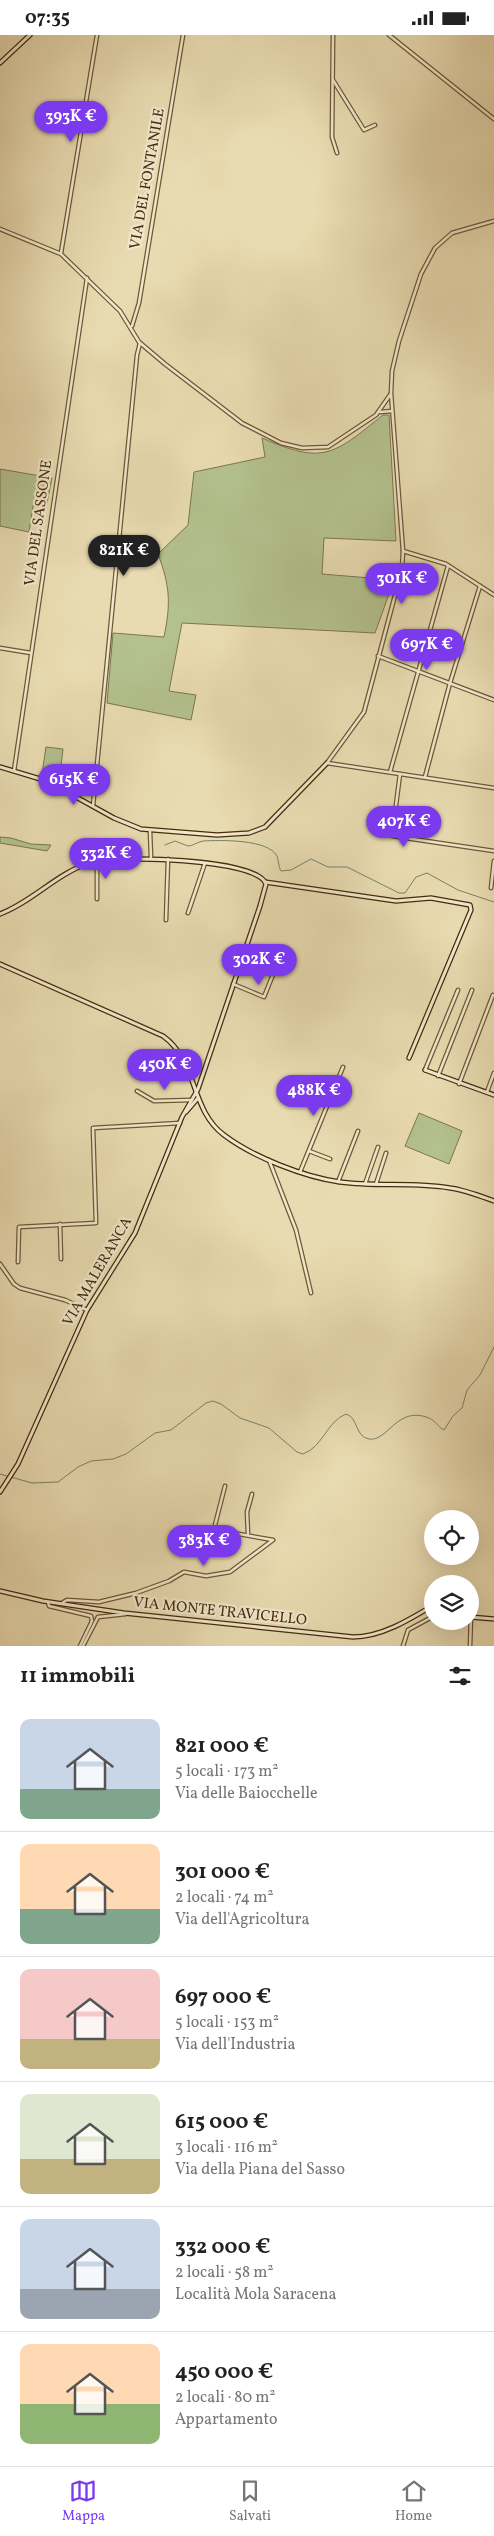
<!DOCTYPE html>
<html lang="it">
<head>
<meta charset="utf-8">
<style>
	:root { --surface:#fff; --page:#f6f6f6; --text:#222; --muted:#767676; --line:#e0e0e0; --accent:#7c3aed }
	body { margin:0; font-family:Vollkorn,serif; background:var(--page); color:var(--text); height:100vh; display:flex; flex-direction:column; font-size:19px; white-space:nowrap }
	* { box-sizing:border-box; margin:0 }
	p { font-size:16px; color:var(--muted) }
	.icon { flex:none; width:28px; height:28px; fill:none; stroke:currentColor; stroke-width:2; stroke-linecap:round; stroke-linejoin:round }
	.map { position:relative; height:1611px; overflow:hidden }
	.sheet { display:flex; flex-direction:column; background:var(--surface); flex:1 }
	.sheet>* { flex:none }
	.buttons { position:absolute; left:424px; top:1475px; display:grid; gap:10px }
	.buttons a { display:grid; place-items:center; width:55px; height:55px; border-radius:50%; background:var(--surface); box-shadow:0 5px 20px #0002; font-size:25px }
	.price { position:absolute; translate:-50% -42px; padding:0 11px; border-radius:18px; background:var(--accent); color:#fff; font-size:16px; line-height:32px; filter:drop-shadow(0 1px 2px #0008) }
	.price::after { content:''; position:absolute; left:50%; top:30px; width:15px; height:11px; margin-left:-8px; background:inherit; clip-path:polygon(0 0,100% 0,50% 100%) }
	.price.current { background:#222; color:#fff }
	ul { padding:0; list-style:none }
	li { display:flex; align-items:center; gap:15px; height:125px; padding:0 20px }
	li+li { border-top:1px solid var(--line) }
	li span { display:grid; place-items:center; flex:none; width:140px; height:100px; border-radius:10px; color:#555 }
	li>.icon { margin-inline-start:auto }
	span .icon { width:60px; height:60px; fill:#fffc; stroke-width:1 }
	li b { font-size:21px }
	h2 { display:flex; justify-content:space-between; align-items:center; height:60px; padding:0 20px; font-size:21px }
	.status { display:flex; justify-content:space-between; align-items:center; height:35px; padding:0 25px; background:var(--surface); direction:ltr }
	.status svg { height:14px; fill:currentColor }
	.dock { display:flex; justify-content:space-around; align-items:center; height:70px; border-top:1px solid var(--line); background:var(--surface); font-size:14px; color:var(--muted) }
	.dock a { display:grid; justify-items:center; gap:2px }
	.dock .current { color:var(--accent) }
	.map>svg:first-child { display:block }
	.green { fill:#b3c18e; stroke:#7c764e }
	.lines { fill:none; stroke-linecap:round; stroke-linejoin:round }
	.stream { stroke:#76826d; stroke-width:1 }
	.street-casing { stroke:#6e5836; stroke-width:5 }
	.secondary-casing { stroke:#452c0d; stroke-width:5.5 }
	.street { stroke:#f1e8cc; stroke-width:2.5 }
	.secondary { stroke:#f1e8cc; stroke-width:3 }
	.labels { text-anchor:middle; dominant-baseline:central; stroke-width:4.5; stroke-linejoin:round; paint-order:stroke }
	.street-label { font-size:15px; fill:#452c0d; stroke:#f1e8cc }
</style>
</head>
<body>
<div class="status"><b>07:35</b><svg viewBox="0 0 49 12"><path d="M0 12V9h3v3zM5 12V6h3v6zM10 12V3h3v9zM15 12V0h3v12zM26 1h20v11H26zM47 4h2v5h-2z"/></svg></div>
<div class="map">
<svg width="494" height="1611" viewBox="0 0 494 1611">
	<rect width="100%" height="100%" fill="#e9dbb1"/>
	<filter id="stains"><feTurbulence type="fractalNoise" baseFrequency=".004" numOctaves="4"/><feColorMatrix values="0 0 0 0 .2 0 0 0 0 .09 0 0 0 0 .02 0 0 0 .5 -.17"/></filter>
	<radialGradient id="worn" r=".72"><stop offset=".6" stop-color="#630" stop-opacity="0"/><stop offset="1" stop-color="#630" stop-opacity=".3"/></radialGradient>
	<g class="green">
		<path d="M383,380H389L396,506L324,503L322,539L394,545L375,598L182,588L169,656L196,660L191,685L107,668L113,598L164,602C171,568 170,551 158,519L188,490L194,437L265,422L262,403C324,430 333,420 383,380Z"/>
		<path d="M0,434L52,443L46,473L33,471L29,497L0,491Z"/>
		<path d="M46,712L63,714L59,747L42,739Z"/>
		<path d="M0,802L11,803L31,809L51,810L47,816L0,808Z"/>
		<path d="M419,1078L462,1096L449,1129L405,1111Z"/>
	</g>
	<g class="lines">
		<g class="stream">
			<path d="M165,810L175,806L188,811C193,811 197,807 203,806C220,805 268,804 277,821C279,826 278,832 281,836L291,835L311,824L328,832H347L399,858H405L416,842L427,838L458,855L494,867"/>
			<path d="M0,1439L32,1448L58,1447L78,1432L91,1426L113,1424L126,1419L155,1398L171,1395L206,1368L213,1366L221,1369L240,1383L269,1393L297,1417L303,1419C323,1412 327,1386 346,1379C358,1382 355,1402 369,1404C388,1407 397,1370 429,1383C436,1386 438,1392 444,1395L453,1381L462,1373L467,1355L480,1340L494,1312"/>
		</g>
		<g class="street-casing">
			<g id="street">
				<path d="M333,0L332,102L337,118"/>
				<path d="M389,0L494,84"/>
				<path d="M333,45L364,95L375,90"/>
				<path d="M494,186L452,198L435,213L421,239L399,306L392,336L391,358L403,516L402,534L364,677L327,728L494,753"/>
				<path d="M0,194L61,219L120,276L139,307L165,329L242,388L281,408L302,413L328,412L376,380L390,360"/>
				<path d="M61,218L97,0"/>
				<path d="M132,291L139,268L183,0"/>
				<path d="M380,377L392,376"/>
				<path d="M403,516L446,529L494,560"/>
				<path d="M0,613L31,618"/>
				<path d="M378,621L494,665"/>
				<path d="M14,736L87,243"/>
				<path d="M390,737L448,531"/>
				<path d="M400,739L392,801L494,816"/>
				<path d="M425,742L450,648L480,551"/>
				<path d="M93,771L137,320L140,308"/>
				<path d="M150,796L151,823"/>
				<path d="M97,826V864"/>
				<path d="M491,853L494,826"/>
				<path d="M188,878L205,828"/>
				<path d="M166,885L168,824"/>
				<path d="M233,949L264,962L276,932"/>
				<path d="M425,1035L458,955"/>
				<path d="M438,1041L472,955"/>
				<path d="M459,1049L493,960"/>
				<path d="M137,1056L154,1066L192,1065"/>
				<path d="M487,1057L494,1038"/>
				<path d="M309,1116L330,1124"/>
				<path d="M269,1125L296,1195L311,1258"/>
				<path d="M300,1137L343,1032"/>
				<path d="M338,1147L358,1096"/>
				<path d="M365,1149L378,1112"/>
				<path d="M376,1149L386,1118"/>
				<path d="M60,1189L61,1224"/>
				<path d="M18,1227L19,1192L96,1188L93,1093L180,1088"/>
				<path d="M0,1229L14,1249L20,1253L65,1265L87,1275"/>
				<path d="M248,1499L247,1477L252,1459"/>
				<path d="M48,1567L49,1571L91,1581L92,1586L80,1611"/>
				<path d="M62,1568L67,1565L99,1567L136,1558L169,1546L184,1537L206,1541L230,1537L273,1505L216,1495L215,1490L225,1451"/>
				<path d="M83,1611L98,1582L126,1579"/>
				<path d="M403,1611L408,1595L432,1582"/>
				<path d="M470,1611L471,1582"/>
			</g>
		</g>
		<g class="secondary-casing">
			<g id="secondary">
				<path d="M0,28L30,0"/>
				<path d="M0,732L47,746L114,783L141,794L217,800L249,798L265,792L327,728"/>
				<path d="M265,847L396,866L431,863L470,870L471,875L409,1023"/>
				<path d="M0,879C32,867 56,839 89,828C114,820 257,823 266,849L260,871L198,1054L182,1082L135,1198L87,1275L18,1429L0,1457"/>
				<path d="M0,929L163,1001C198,1026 190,1075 224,1100C253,1122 304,1142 340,1147C376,1152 414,1147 450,1153C465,1155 480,1161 494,1166"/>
				<path d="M425,1035L494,1060"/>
				<path d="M186,1077L198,1063"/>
				<path d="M0,1556L43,1566L124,1578L353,1602C381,1602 409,1585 432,1571"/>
				<path d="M470,1582L494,1584"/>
			</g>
		</g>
		<use href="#street" class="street"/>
		<use href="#secondary" class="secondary"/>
	</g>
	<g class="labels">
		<g class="street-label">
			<text transform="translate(148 144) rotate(-80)">VIA DEL FONTANILE</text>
			<text transform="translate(39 488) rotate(-82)">VIA DEL SASSONE</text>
			<text transform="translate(98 1237) rotate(-60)">VIA MALERANCA</text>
			<text transform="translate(220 1577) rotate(6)">VIA MONTE TRAVICELLO</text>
		</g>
	</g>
	<rect width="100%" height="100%" filter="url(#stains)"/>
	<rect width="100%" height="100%" fill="url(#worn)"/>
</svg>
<div class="buttons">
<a><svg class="icon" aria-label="locate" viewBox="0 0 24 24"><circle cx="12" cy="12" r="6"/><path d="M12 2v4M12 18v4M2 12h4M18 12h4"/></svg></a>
<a><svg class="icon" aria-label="layers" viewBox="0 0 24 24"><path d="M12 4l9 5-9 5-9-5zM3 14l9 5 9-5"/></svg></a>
</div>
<b class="price" style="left:71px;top:108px">393K €</b>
<b class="price current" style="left:124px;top:542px">821K €</b>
<b class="price" style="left:402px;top:570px">301K €</b>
<b class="price" style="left:427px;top:636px">697K €</b>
<b class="price" style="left:74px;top:771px">615K €</b>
<b class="price" style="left:404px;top:813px">407K €</b>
<b class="price" style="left:106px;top:845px">332K €</b>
<b class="price" style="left:259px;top:951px">302K €</b>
<b class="price" style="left:165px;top:1056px">450K €</b>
<b class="price" style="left:314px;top:1082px">488K €</b>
<b class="price" style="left:204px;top:1532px">383K €</b>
</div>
<section class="sheet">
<h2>11 immobili<svg class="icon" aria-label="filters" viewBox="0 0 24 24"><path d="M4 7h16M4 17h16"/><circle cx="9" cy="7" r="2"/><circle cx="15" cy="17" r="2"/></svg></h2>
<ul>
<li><span style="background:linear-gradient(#c9d6e8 70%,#7fa58c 0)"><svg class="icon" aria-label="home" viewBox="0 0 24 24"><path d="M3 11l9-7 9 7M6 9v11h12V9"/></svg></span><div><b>821 000 €</b><p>5 locali · 173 m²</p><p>Via delle Baiocchelle</p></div></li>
<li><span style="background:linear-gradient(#ffd9b3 65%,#7fa58c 0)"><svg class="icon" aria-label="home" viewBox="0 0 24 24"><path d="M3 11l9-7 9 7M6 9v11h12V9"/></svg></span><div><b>301 000 €</b><p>2 locali · 74 m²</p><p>Via dell'Agricoltura</p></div></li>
<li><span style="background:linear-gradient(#f6c9c9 70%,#c2b280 0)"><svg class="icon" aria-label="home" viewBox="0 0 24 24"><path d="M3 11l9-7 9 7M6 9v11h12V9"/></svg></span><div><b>697 000 €</b><p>5 locali · 153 m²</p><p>Via dell'Industria</p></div></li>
<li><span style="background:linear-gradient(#dfe7d0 65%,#c2b280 0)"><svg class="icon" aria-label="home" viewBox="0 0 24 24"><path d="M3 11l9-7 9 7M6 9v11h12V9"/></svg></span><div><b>615 000 €</b><p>3 locali · 116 m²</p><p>Via della Piana del Sasso</p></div></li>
<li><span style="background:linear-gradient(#c9d6e8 70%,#9aa5b1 0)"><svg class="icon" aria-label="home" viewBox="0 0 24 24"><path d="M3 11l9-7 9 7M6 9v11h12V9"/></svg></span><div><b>332 000 €</b><p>2 locali · 58 m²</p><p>Località Mola Saracena</p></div></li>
<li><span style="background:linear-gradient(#ffd9b3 60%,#8fb573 0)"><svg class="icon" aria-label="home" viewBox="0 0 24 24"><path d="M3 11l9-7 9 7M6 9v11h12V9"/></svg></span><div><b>450 000 €</b><p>2 locali · 80 m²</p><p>Appartamento</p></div></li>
</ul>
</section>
<nav class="dock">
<a class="current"><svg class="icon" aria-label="map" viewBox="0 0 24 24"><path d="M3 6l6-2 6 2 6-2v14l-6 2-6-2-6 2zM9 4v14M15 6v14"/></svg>Mappa</a>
<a><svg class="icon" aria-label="saved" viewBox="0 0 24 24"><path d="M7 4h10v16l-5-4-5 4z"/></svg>Salvati</a>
<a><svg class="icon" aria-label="home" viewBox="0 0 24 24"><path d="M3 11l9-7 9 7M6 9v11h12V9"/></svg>Home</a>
</nav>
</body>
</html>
